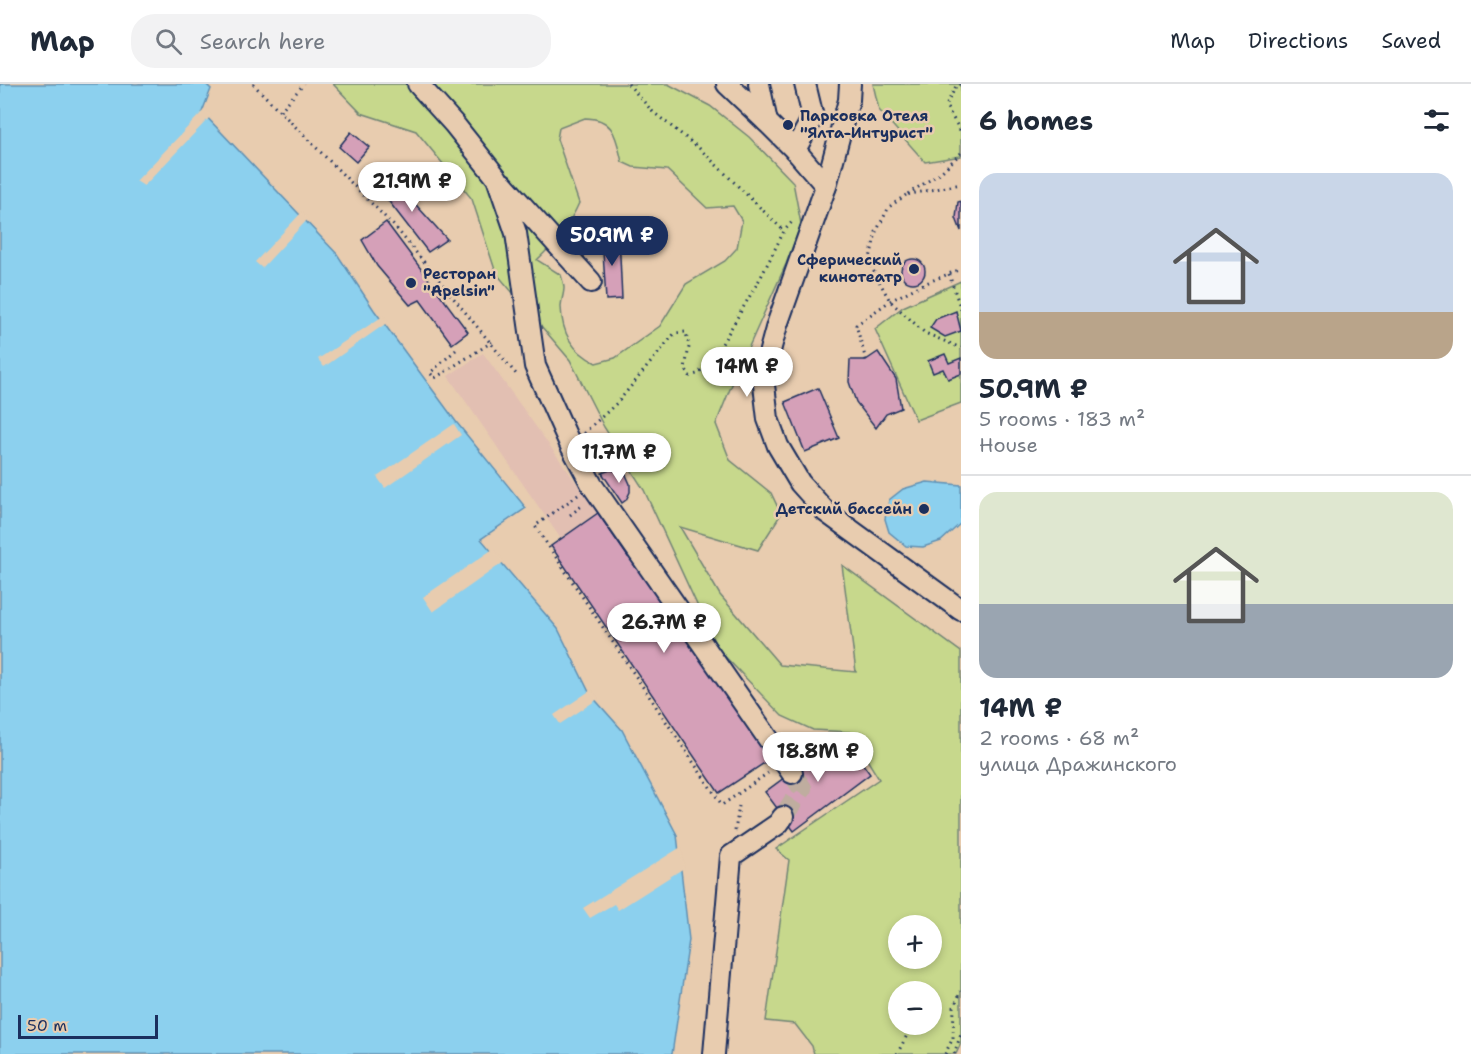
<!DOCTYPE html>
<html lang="en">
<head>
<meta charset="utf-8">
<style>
	:root { --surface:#fff; --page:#f2f2f3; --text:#1f2937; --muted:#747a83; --line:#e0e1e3; --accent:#1b2f5e }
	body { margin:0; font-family:"Shantell Sans",sans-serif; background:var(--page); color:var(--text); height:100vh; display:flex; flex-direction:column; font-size:22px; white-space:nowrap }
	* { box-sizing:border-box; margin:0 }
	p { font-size:20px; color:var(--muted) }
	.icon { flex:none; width:33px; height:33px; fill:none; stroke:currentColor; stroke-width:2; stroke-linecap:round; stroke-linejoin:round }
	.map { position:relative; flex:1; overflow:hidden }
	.panel { display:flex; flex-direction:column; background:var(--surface); width:510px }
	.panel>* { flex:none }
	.tools { position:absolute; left:888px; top:831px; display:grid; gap:12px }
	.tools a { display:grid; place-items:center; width:54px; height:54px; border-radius:50%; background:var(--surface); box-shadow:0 3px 9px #0003; font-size:30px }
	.scale { position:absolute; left:18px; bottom:15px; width:140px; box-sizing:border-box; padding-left:6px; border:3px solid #1b2f5e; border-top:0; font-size:16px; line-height:21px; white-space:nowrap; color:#1b2f5e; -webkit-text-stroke:4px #e8ccaf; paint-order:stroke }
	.price { position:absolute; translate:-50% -51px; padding:0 14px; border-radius:21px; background:#fff; color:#222; font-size:20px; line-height:39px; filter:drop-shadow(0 2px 3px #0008) }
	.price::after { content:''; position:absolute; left:50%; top:36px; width:18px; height:14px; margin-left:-9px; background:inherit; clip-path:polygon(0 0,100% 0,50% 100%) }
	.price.active { background:var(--accent); color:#fff }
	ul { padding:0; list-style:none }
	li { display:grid; align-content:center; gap:12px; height:318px; padding:0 18px }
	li+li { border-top:2px solid var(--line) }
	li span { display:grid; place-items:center; height:186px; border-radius:18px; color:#555 }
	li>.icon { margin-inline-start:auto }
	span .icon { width:108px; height:108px; fill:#fffc; stroke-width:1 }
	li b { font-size:26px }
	h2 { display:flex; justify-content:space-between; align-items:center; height:72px; padding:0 18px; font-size:26px }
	header { display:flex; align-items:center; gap:36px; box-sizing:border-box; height:84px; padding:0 30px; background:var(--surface); border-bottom:2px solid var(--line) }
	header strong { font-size:28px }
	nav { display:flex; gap:33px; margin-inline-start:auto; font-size:21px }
	.search { width:420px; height:54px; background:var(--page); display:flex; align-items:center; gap:15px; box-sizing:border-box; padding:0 21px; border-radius:24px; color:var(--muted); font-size:22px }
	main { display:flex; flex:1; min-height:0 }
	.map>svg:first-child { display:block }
	.built { fill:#e2bfb2 }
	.green { fill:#c7d88c; stroke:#718475; stroke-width:1.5; fill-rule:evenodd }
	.water { fill:#8cd0ee; stroke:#5f90b4; stroke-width:1.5 }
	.pier { fill:#e8ccaf }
	.building { fill:#d5a0b8; stroke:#1b2f5e; stroke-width:1.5 }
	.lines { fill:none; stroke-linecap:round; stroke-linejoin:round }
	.minor-tunnel { stroke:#bfad9f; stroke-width:20; stroke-dasharray:20 10; stroke-linecap:butt }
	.minor-casing { stroke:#1b2f5e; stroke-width:24 }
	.path { stroke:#1b2f5e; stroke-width:3; stroke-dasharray:1.5 4.5; stroke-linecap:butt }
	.minor { stroke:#e8ccaf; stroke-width:20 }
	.poi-dot { fill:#1b2f5e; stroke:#e8ccaf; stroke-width:2 }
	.labels { text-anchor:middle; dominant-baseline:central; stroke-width:5; stroke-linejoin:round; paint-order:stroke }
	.poi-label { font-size:15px; font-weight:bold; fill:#1b2f5e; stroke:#e8ccaf; text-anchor:start }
</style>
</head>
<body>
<header>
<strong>Map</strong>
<div class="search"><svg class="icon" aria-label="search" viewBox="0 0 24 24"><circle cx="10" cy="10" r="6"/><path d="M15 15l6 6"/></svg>Search here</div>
<nav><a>Map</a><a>Directions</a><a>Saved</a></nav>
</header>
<main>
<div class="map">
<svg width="961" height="970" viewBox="0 0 961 970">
	<rect width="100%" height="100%" fill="#e8ccaf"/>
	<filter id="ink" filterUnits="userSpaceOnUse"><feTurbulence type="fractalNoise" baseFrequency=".0167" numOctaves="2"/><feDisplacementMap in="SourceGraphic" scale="12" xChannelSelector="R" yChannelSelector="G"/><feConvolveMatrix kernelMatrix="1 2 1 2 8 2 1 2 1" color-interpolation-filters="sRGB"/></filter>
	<g filter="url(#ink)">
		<path class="built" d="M483,269L598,429L561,455L448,292Z"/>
		<g class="green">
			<path d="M333,0H668L710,22L749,53L793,98L801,140L786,180L730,305L716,340L730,376L771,409L781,430L758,466L680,443L720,511L780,581L856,588L842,481L961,568V959L956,970H814L812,962L795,940L766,937L789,776L776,765L879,695L850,648L813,646L782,632L717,564L644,406L604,343L570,276L496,189L472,115L416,47L361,29ZM585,34C615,34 616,54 622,78L633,83L667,86L707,124L733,122L742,137L737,164L725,177L686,200L660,242L615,274L596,279C572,267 562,250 561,223C561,217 564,210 564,204C564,200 562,195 561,191L537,176C555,159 569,142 579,119L557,55L559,44ZM898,842H932V874H898ZM898,908H932V940H898Z"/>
			<path d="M873,0H961V72L925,78L879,26Z"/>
			<path d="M961,197V319L916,336L875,245L903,223Z"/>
		</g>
		<g class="water">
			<path d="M0,0H206L211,5L202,28L337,170L374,226L457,339L526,424L481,455L558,545L590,610L622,646L677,751L689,856L672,970H0Z"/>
			<path d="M927,398L961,401V439L941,457L923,463L906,462L889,448L885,435L889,416L903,405Z"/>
		</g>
		<g class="pier">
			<path d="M207,23L206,27L211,32L144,102L136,97Z"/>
			<path d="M302,128L308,135L262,184L255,178Z"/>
			<path d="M383,232L388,238L324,283L318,275Z"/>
			<path d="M454,340L461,351L385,404L377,393Z"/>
			<path d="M493,465L504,478L433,528L423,513Z"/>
			<path d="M591,606L598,615L560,640L554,631Z"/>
			<path d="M681,763L684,784L618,826L614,820L590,834L583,824Z"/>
		</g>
		<g class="building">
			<path d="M351,48L369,63L356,78L339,63Z"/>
			<path d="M397,89L413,107L408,112L447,155L428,168L380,106Z"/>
			<path d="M961,117V147L956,134L958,118Z"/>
			<path d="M386,138L468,248L452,260L420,216L410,221L377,182L362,156Z"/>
			<path d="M619,151L622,215L606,216L602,152Z"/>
			<circle cx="913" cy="187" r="12"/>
			<path d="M956,227L961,247L945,253L930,244L936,235Z"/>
			<path d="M878,268L896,295L901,324L886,330L876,344L856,318L849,298L850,276H866Z"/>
			<path d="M945,270L949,279L961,274V290L948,295L943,285L933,289L928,277Z"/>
			<path d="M818,304L839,354L805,368L785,318Z"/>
			<path d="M610,386L620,387L626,391L630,400V408L626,416L622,419L602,389Z"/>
			<path d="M598,429L628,473L636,468L775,672L719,709L551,462Z"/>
			<path d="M842,651L870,690L794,747L765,708Z"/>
		</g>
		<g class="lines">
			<path class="minor-tunnel" d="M783,733L802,704L792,689"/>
			<g class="minor-casing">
				<g id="minor">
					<path d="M418,0L454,40L497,94L516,149L535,282L570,360L592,401L792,689"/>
					<path d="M727,0L767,38"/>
					<path d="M759,0L767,38L795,66L826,102"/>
					<path d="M850,0L849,16L826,102L777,241L768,274L764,301L768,335L778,362L800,399L826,428L961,526"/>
					<path d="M795,66L813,33L805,0"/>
					<path d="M503,100L591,198"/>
					<path d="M714,970L731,772L778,740L783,733"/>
				</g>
			</g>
			<g class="path">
				<path d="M253,0L396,144L516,290"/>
				<path d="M628,0L653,28L699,64L784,147"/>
				<path d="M961,1L956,2L946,22L961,48"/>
				<path d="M280,27L304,0"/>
				<path d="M961,69L939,90L906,111L961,100"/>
				<path d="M906,111L889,123L876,148L869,179L890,217L925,249L961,264"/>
				<path d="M949,190L961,226"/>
				<path d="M456,266L430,289L435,294L492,258"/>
				<path d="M866,276L856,241L890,217L921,201L961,185"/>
				<path d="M584,349L618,318L675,249L686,248L689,263L685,284L690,292L697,290L711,278L716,270L761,193L784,147L792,138"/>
				<path d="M578,411L535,442L722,721L768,689"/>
				<path d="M570,431L583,421"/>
				<path d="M735,747L739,722"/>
				<path d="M897,970L913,940"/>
				<path d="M945,970L953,954L954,923L961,907"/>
				<path d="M954,970L961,950"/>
			</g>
			<use href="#minor" class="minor"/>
		</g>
	</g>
	<g class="poi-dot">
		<circle cx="788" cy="41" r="6"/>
		<circle cx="914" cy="185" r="6"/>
		<circle cx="411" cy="199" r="6"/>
		<circle cx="924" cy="425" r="6"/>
	</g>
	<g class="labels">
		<g class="poi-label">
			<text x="800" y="32">Парковка Отеля<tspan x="800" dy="17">"Ялта-Интурист"</tspan></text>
			<text x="902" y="176" text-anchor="end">Сферический<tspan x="902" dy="17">кинотеатр</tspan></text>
			<text x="423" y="190">Ресторан<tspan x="423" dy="17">"Apelsin"</tspan></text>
			<text x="912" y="425" text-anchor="end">Детский бассейн</text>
		</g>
	</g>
</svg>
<div class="tools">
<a>+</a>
<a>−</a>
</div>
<div class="scale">50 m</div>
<b class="price" style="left:412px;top:129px">21.9M ₽</b>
<b class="price active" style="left:612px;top:183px">50.9M ₽</b>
<b class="price" style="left:747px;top:314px">14M ₽</b>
<b class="price" style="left:619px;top:400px">11.7M ₽</b>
<b class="price" style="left:664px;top:570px">26.7M ₽</b>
<b class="price" style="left:818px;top:699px">18.8M ₽</b>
</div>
<section class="panel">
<h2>6 homes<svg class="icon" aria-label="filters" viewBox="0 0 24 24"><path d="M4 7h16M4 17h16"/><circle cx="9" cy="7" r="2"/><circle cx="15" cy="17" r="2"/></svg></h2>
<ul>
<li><span style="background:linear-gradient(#c9d6e8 75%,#b9a48a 0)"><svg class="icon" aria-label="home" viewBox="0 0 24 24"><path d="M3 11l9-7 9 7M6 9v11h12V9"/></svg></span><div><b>50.9M ₽</b><p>5 rooms · 183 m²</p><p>House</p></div></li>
<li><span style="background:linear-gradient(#dfe7d0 60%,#9aa5b1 0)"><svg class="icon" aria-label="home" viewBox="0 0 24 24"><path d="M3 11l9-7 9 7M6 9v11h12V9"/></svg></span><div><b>14M ₽</b><p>2 rooms · 68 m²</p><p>улица Дражинского</p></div></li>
</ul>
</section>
</main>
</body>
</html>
